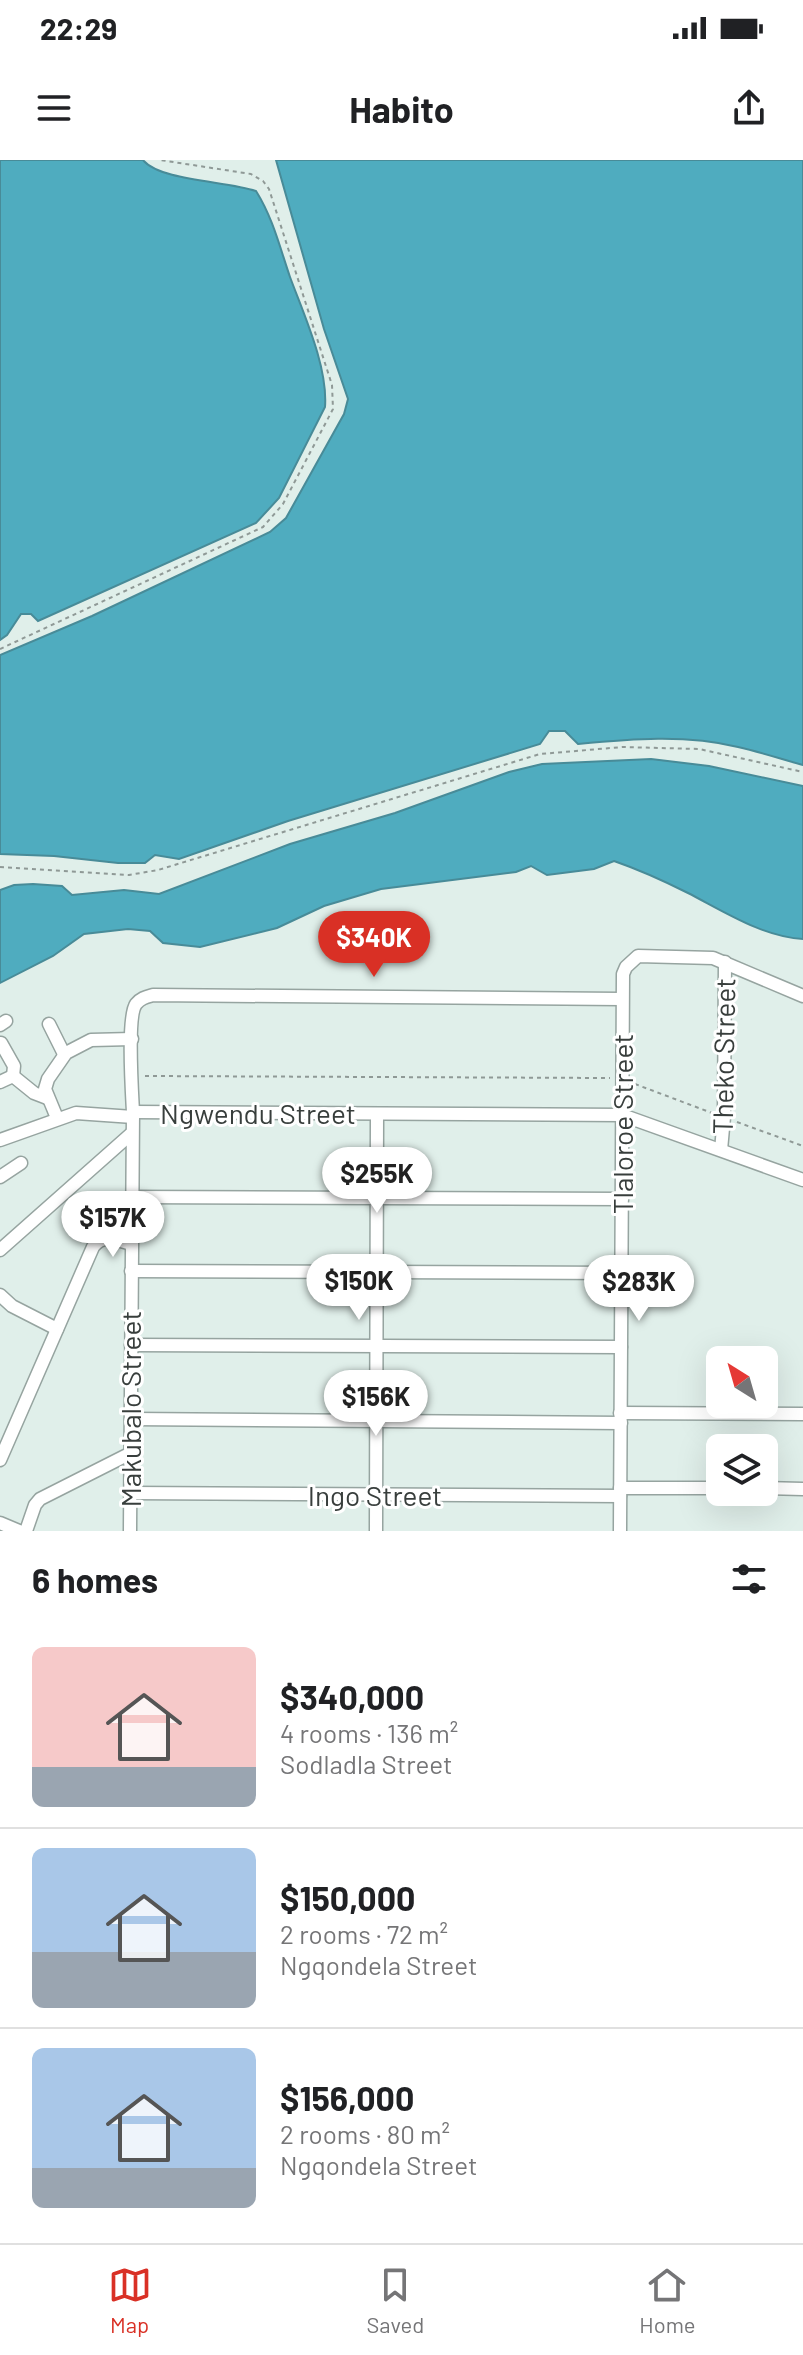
<!DOCTYPE html>
<html lang="en">
<head>
<meta charset="utf-8">
<style>
	:root { --surface:#fff; --page:#f2f2f2; --text:#202124; --muted:#757577; --line:#e0e0e0; --accent:#d93025 }
	body { margin:0; font-family:Barlow,sans-serif; background:var(--page); color:var(--text); height:100vh; display:flex; flex-direction:column; font-size:30px; white-space:nowrap }
	* { box-sizing:border-box; margin:0 }
	p { font-size:26px; color:var(--muted) }
	.icon { flex:none; width:44px; height:44px; fill:none; stroke:currentColor; stroke-width:2; stroke-linecap:round; stroke-linejoin:round }
	.map { position:relative; height:1371px; overflow:hidden }
	.side { display:flex; flex-direction:column; background:var(--surface); flex:1 }
	.side>* { flex:none }
	.needle { width:52px; rotate:323deg }
	.fabs { position:absolute; left:706px; top:1186px; display:grid; gap:16px }
	.fabs a { display:grid; place-items:center; width:72px; height:72px; border-radius:12px; background:var(--surface); box-shadow:0 8px 32px #0002; font-size:40px }
	.price { position:absolute; translate:-50% -68px; padding:0 18px; border-radius:28px; background:#fff; color:#222; font-size:26px; line-height:52px; filter:drop-shadow(0 2px 4px #0008) }
	.price::after { content:''; position:absolute; left:50%; top:48px; width:24px; height:18px; margin-left:-12px; background:inherit; clip-path:polygon(0 0,100% 0,50% 100%) }
	.price.active { background:var(--accent); color:#fff }
	ul { padding:0; list-style:none }
	li { display:flex; align-items:center; gap:24px; height:200px; padding:0 32px }
	li+li { border-top:2px solid var(--line) }
	li span { display:grid; place-items:center; flex:none; width:224px; height:160px; border-radius:12px; color:#555 }
	li>.icon { margin-inline-start:auto }
	span .icon { width:96px; height:96px; fill:#fffc; stroke-width:1 }
	li b { font-size:34px }
	h2 { display:flex; justify-content:space-between; align-items:center; height:96px; padding:0 32px; font-size:34px }
	.status { display:flex; justify-content:space-between; align-items:center; height:56px; padding:0 40px; background:var(--surface); direction:ltr }
	.status svg { height:22px; fill:currentColor }
	header { display:flex; justify-content:space-between; align-items:center; height:104px; padding:0 32px; background:var(--surface); font-size:36px; font-weight:700 }
	.tabs { display:flex; justify-content:space-around; align-items:center; height:112px; border-top:2px solid var(--line); background:var(--surface); font-size:22px; color:var(--muted) }
	.tabs a { display:grid; justify-items:center; gap:4px }
	.tabs .active { color:var(--accent) }
	.map>svg:first-child { display:block }
	.water { fill:#4facbf; stroke:#488b98; stroke-width:2 }
	.lines { fill:none; stroke-linecap:round; stroke-linejoin:round }
	.street-casing { stroke:#96a4a0; stroke-width:15 }
	.path { stroke:#8f9996; stroke-width:2; stroke-dasharray:4 4; stroke-linecap:butt }
	.street { stroke:#fff; stroke-width:12 }
	.labels { text-anchor:middle; dominant-baseline:central; stroke-width:6; stroke-linejoin:round; paint-order:stroke }
	.street-label { font-size:28px; fill:#383e3c; stroke:#fff }
</style>
</head>
<body>
<div class="status"><b>22:29</b><svg viewBox="0 0 49 12"><path d="M0 12V9h3v3zM5 12V6h3v6zM10 12V3h3v9zM15 12V0h3v12zM26 1h20v11H26zM47 4h2v5h-2z"/></svg></div>
<header><svg class="icon" aria-label="menu" viewBox="0 0 24 24"><path d="M4 6h16M4 12h16M4 18h16"/></svg>Habito<svg class="icon" aria-label="share" viewBox="0 0 24 24"><path d="M12 15V3M7 8l5-5 5 5M5 13v7h14v-7"/></svg></header>
<div class="map">
<svg width="803" height="1371" viewBox="0 0 803 1371">
	<rect width="100%" height="100%" fill="#e0efea"/>
	<g class="water">
		<path d="M0,0H143C160,21 228,21 256,31C273,58 280,88 290,117C304,155 328,207 325,247L279,338L256,363L38,461L31,454H21L7,475L0,480Z"/>
		<path d="M276,0H803V605C781,599 760,592 738,587C686,574 630,579 578,584L565,571H549L540,584L288,661L179,699L155,695L145,703H118L54,696L0,694V495L92,456L270,372L286,358L344,254L348,239L324,169Z"/>
		<path d="M651,599L709,606L803,626V779C763,777 723,751 688,733C664,721 640,710 614,701L594,709L547,715L531,706L516,712L381,729L324,746L277,768L200,787L163,783L150,771L128,769L84,774L53,796L0,823V730L14,725L33,724L62,726L72,735L124,730L159,734L290,684L395,653L509,612L542,604Z"/>
	</g>
	<g class="lines">
		<g class="street-casing">
			<g id="street">
				<path d="M49,864L64,894"/>
				<path d="M0,865L6,861"/>
				<path d="M1,883L14,906L13,916"/>
				<path d="M0,922L13,916L34,933L47,938"/>
				<path d="M133,952L622,955L803,1020"/>
				<path d="M57,958L45,929L48,919L66,893L91,880L132,879"/>
				<path d="M0,980L76,953L133,957"/>
				<path d="M721,990L724,957L725,802"/>
				<path d="M0,1017L21,1003"/>
				<path d="M132,1037L622,1039"/>
				<path d="M0,1090L132,973"/>
				<path d="M131,1111L622,1113"/>
				<path d="M0,1135L12,1146L57,1169"/>
				<path d="M131,1185L621,1187"/>
				<path d="M620,1253L803,1254"/>
				<path d="M131,1259L621,1263"/>
				<path d="M0,1300L93,1087C103,1073 117,1080 131,1084"/>
				<path d="M620,1328H720"/>
				<path d="M764,1328L803,1329"/>
				<path d="M130,1333L620,1336"/>
				<path d="M0,1363L19,1371"/>
				<path d="M26,1371L35,1345L40,1339L131,1293"/>
				<path d="M130,1371L133,952C132,933 127,856 136,844C141,838 146,837 153,835L621,839"/>
				<path d="M376,1371L377,954"/>
				<path d="M620,1371L623,814L626,807L638,796L713,798L803,836"/>
			</g>
		</g>
		<g class="path">
			<path d="M0,489L263,367L283,344L333,249L332,225L269,29L263,21L251,14L160,0"/>
			<path d="M0,707L129,715L158,710L540,594L623,587L699,589L803,612"/>
			<path d="M145,916L610,918"/>
			<path d="M635,924L712,953"/>
			<path d="M737,962L803,986"/>
		</g>
		<use href="#street" class="street"/>
	</g>
	<g class="labels">
		<g class="street-label">
			<text transform="translate(723 896) rotate(-89)">Theko Street</text>
			<text x="258" y="953">Ngwendu Street</text>
			<text transform="translate(622 964) rotate(-90)">Tlaloroe Street</text>
			<text transform="translate(130 1249) rotate(-90)">Makubalo Street</text>
			<text x="375" y="1335">Ingo Street</text>
		</g>
	</g>
</svg>
<div class="fabs">
<a><svg class="needle" viewBox="-14 -14 28 28"><path d="M0-13l5 13h-10z" fill="#e53935"/><path d="M0 13l5-13h-10z" fill="#757577"/></svg></a>
<a><svg class="icon" aria-label="layers" viewBox="0 0 24 24"><path d="M12 4l9 5-9 5-9-5zM3 14l9 5 9-5"/></svg></a>
</div>
<b class="price active" style="left:374px;top:819px">$340K</b>
<b class="price" style="left:377px;top:1055px">$255K</b>
<b class="price" style="left:113px;top:1099px">$157K</b>
<b class="price" style="left:359px;top:1162px">$150K</b>
<b class="price" style="left:639px;top:1163px">$283K</b>
<b class="price" style="left:376px;top:1278px">$156K</b>
</div>
<section class="side">
<h2>6 homes<svg class="icon" aria-label="filters" viewBox="0 0 24 24"><path d="M4 7h16M4 17h16"/><circle cx="9" cy="7" r="2"/><circle cx="15" cy="17" r="2"/></svg></h2>
<ul>
<li><span style="background:linear-gradient(#f6c9c9 75%,#9aa5b1 0)"><svg class="icon" aria-label="home" viewBox="0 0 24 24"><path d="M3 11l9-7 9 7M6 9v11h12V9"/></svg></span><div><b>$340,000</b><p>4 rooms · 136 m²</p><p>Sodladla Street</p></div></li>
<li><span style="background:linear-gradient(#a9c7e8 65%,#9aa5b1 0)"><svg class="icon" aria-label="home" viewBox="0 0 24 24"><path d="M3 11l9-7 9 7M6 9v11h12V9"/></svg></span><div><b>$150,000</b><p>2 rooms · 72 m²</p><p>Ngqondela Street</p></div></li>
<li><span style="background:linear-gradient(#a9c7e8 75%,#9aa5b1 0)"><svg class="icon" aria-label="home" viewBox="0 0 24 24"><path d="M3 11l9-7 9 7M6 9v11h12V9"/></svg></span><div><b>$156,000</b><p>2 rooms · 80 m²</p><p>Ngqondela Street</p></div></li>
</ul>
</section>
<nav class="tabs">
<a class="active"><svg class="icon" aria-label="map" viewBox="0 0 24 24"><path d="M3 6l6-2 6 2 6-2v14l-6 2-6-2-6 2zM9 4v14M15 6v14"/></svg>Map</a>
<a><svg class="icon" aria-label="saved" viewBox="0 0 24 24"><path d="M7 4h10v16l-5-4-5 4z"/></svg>Saved</a>
<a><svg class="icon" aria-label="home" viewBox="0 0 24 24"><path d="M3 11l9-7 9 7M6 9v11h12V9"/></svg>Home</a>
</nav>
</body>
</html>
